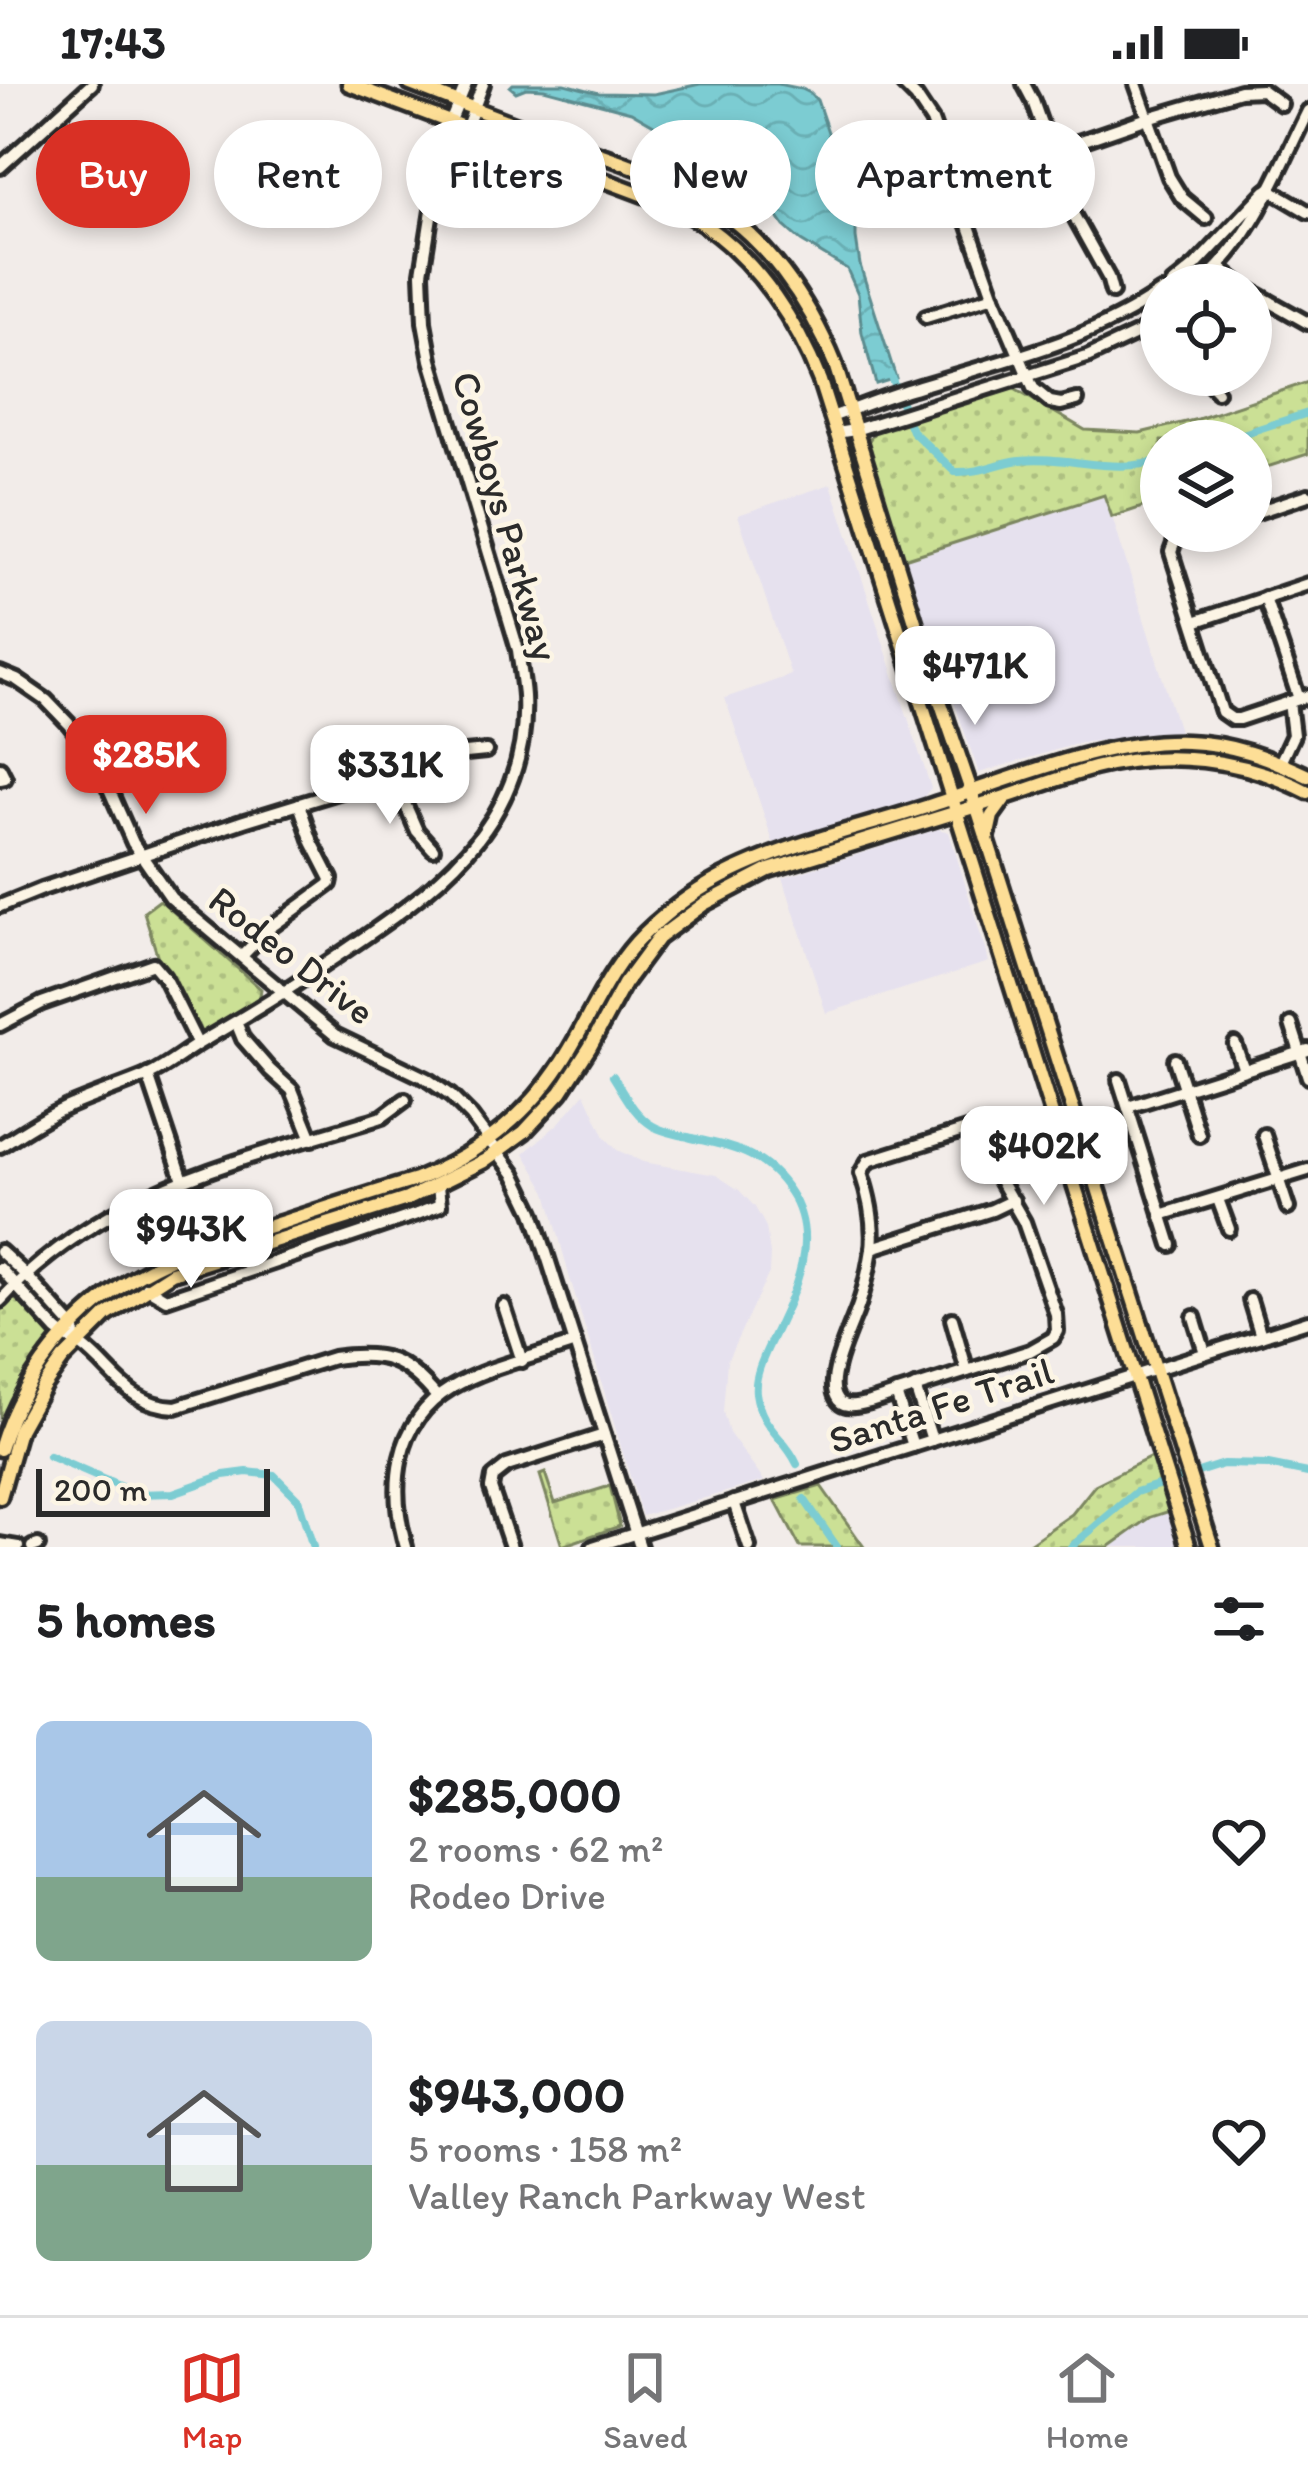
<!DOCTYPE html>
<html lang="en">
<head>
<meta charset="utf-8">
<style>
	:root { --surface:#fff; --page:#f2f2f2; --text:#202124; --muted:#757577; --line:#e0e0e0; --accent:#d93025 }
	body { margin:0; font-family:Itim,sans-serif; background:var(--page); color:var(--text); height:100vh; display:flex; flex-direction:column; font-size:45px; white-space:nowrap }
	* { box-sizing:border-box; margin:0 }
	p { font-size:39px; color:var(--muted) }
	.icon { flex:none; width:66px; height:66px; fill:none; stroke:currentColor; stroke-width:2; stroke-linecap:round; stroke-linejoin:round }
	.map { position:relative; height:1463px; overflow:hidden }
	.details { display:flex; flex-direction:column; background:var(--surface); flex:1 }
	.details>* { flex:none }
	.guide { position:absolute; left:36px; top:36px; width:1236px; height:108px; display:flex; gap:24px }
	.controls { position:absolute; left:1140px; top:180px; display:grid; gap:24px }
	.controls a { display:grid; place-items:center; width:132px; height:132px; border-radius:50%; background:var(--surface); box-shadow:0 6px 18px #0003; font-size:60px }
	.scale { position:absolute; left:36px; bottom:30px; width:234px; box-sizing:border-box; padding-left:12px; border:6px solid #2b2b2b; border-top:0; font-size:33px; line-height:42px; white-space:nowrap; color:#2b2b2b; -webkit-text-stroke:9px #fcf5e5; paint-order:stroke }
	.price { position:absolute; translate:-50% -102px; padding:0 27px; border-radius:24px; background:#fff; color:#222; font-size:39px; line-height:78px; filter:drop-shadow(0 3px 6px #0008) }
	.price::after { content:''; position:absolute; left:50%; top:72px; width:36px; height:27px; margin-left:-18px; background:inherit; clip-path:polygon(0 0,100% 0,50% 100%) }
	.price.current { background:var(--accent); color:#fff }
	ul { padding:0; list-style:none }
	li { display:flex; align-items:center; gap:36px; height:300px; padding:0 36px }
	li span { display:grid; place-items:center; flex:none; width:336px; height:240px; border-radius:18px; color:#555 }
	li>.icon { margin-inline-start:auto }
	span .icon { width:144px; height:144px; fill:#fffc; stroke-width:1 }
	li b { font-size:51px }
	h2 { display:flex; justify-content:space-between; align-items:center; height:144px; padding:0 36px; font-size:51px }
	.pill { padding:0 42px; border-radius:54px; background:var(--surface); box-shadow:0 6px 18px #0003; font-size:42px; line-height:108px }
	.pill.current { background:var(--accent); color:#fff }
	.status { display:flex; justify-content:space-between; align-items:center; height:84px; padding:0 60px; background:var(--surface); direction:ltr }
	.status svg { height:33px; fill:currentColor }
	.tab-bar { display:flex; justify-content:space-around; align-items:center; height:168px; border-top:3px solid var(--line); background:var(--surface); font-size:33px; color:var(--muted) }
	.tab-bar a { display:grid; justify-items:center; gap:6px }
	.tab-bar .current { color:var(--accent) }
	.map>svg:first-child { display:block }
	.built { fill:#e6e1ee }
	.grass { fill:url(#grass-dots); stroke:#7b8660; stroke-width:3 }
	.water { fill:url(#water-waves); stroke:#5b8c8f; stroke-width:3 }
	.lines { fill:none; stroke-linecap:round; stroke-linejoin:round }
	.canal { stroke:#7bccd2; stroke-width:8 }
	.minor-casing { stroke:#2b2b2b; stroke-width:20 }
	.major-casing { stroke:#2b2b2b; stroke-width:21 }
	.minor { stroke:#fcf5e5; stroke-width:10 }
	.major { stroke:#fdde96; stroke-width:12 }
	.labels { text-anchor:middle; dominant-baseline:central; stroke-width:9; stroke-linejoin:round; paint-order:stroke }
	.street-label { font-size:39px; fill:#2b2b2b; stroke:#fcf5e5 }
</style>
</head>
<body>
<div class="status"><b>17:43</b><svg viewBox="0 0 49 12"><path d="M0 12V9h3v3zM5 12V6h3v6zM10 12V3h3v9zM15 12V0h3v12zM26 1h20v11H26zM47 4h2v5h-2z"/></svg></div>
<div class="map">
<svg width="1308" height="1463" viewBox="0 0 1308 1463">
	<defs>
		<pattern id="grass-dots" width="8" height="8" patternUnits="userSpaceOnUse" patternTransform="scale(3)"><rect width="8" height="8" fill="#cbe095"/><path d="M2 2h.1M6 6h.1" fill="none" stroke="#aec081" stroke-width="1.8" stroke-linecap="round"/></pattern>
		<pattern id="water-waves" width="16" height="10" patternUnits="userSpaceOnUse" patternTransform="scale(3)"><rect width="16" height="10" fill="#7bccd2"/><path d="M0 5q4-4 8 0t8 0" fill="none" stroke="#6aafb4"/></pattern>
	</defs>
	<rect width="100%" height="100%" fill="#f2ece9"/>
	<filter id="ink" filterUnits="userSpaceOnUse"><feTurbulence type="fractalNoise" baseFrequency=".00833" numOctaves="2"/><feDisplacementMap in="SourceGraphic" scale="24" xChannelSelector="R" yChannelSelector="G"/><feConvolveMatrix kernelMatrix="1 2 1 2 8 2 1 2 1" color-interpolation-filters="sRGB"/></filter>
	<g filter="url(#ink)">
		<g class="built">
			<path d="M831,400L931,704L922,715L775,764L725,614L791,591L738,431Z"/>
			<path d="M1105,410L1179,647L1079,659L979,689L904,475Z"/>
			<path d="M938,745L949,748L989,878L826,929L783,794Z"/>
			<path d="M585,1009L605,1053L617,1066L643,1078L716,1091L739,1106L755,1123L766,1143L770,1170L769,1189L727,1277L723,1328L729,1349L764,1397L642,1432L569,1191L547,1108L524,1069L558,1040Z"/>
			<path d="M1170,1427L1181,1463H1109L1151,1433Z"/>
		</g>
		<g class="grass">
			<path d="M1308,298V370L1251,388V357H1161V417L1112,433L1104,411L904,475L866,361L876,346L1011,303L1085,346L1140,349L1198,335Z"/>
			<path d="M160,816L261,905L259,918L198,953L163,890L144,828Z"/>
			<path d="M11,1214C27,1218 45,1239 51,1254L26,1290L0,1345V1225Z"/>
			<path d="M1149,1374H1152L1170,1427L1151,1433L1109,1463H1018L1029,1460L1072,1430L1095,1401Z"/>
			<path d="M545,1389L555,1419L610,1402L620,1442L562,1462L540,1391Z"/>
			<path d="M821,1402L864,1463H800L775,1416Z"/>
		</g>
		<path class="water" d="M513,0H565L599,9L654,10L700,0H778L802,5L810,9L817,16L832,60L856,105V154L860,181L896,294L876,300L862,249L858,210L847,185L801,157L784,142L766,116L744,93L631,28L544,5L526,4L516,8L510,3Z"/>
		<g class="lines">
			<g class="canal">
				<path d="M890,290L912,347L955,388C982,389 996,379 1020,376C1066,371 1115,391 1161,376"/>
				<path d="M1221,357L1308,329"/>
				<path d="M613,992C624,1009 634,1031 653,1042C663,1048 677,1050 688,1053C733,1064 763,1067 790,1108C822,1156 793,1211 771,1257C764,1272 754,1292 756,1309C761,1345 785,1353 797,1380"/>
				<path d="M49,1372L137,1410L173,1409L224,1391L247,1388L274,1391L298,1415L313,1463"/>
				<path d="M804,1415L837,1463"/>
				<path d="M1071,1463L1136,1408L1223,1380L1268,1381L1308,1389"/>
			</g>
			<g class="minor-casing">
				<g id="minor">
					<path d="M903,0L916,13L932,37L993,210L1033,304L1050,318L1061,320L1077,316"/>
					<path d="M1024,0L1033,17L1072,128L1108,193L1112,208"/>
					<path d="M1136,0L1169,93L1182,114L1206,134"/>
					<path d="M0,83L92,0"/>
					<path d="M1269,105L1308,128"/>
					<path d="M433,120L441,112L483,0"/>
					<path d="M895,121L1148,34L1240,7L1262,6L1281,20"/>
					<path d="M1220,184L1241,201"/>
					<path d="M1172,201L1195,182L1266,107"/>
					<path d="M1199,201C1254,155 1277,89 1308,27"/>
					<path d="M1251,207L1308,239"/>
					<path d="M926,233L994,212"/>
					<path d="M1149,244L1161,260"/>
					<path d="M1201,291L1217,308"/>
					<path d="M831,333C857,324 884,313 910,305C996,278 1086,260 1161,208"/>
					<path d="M836,349L855,346L1087,273L1149,244L1161,234"/>
					<path d="M1251,430L1308,411"/>
					<path d="M1198,447L1175,457L1171,468L1222,628L1232,635H1239L1308,612"/>
					<path d="M1265,514L1299,615"/>
					<path d="M1194,538L1308,500"/>
					<path d="M0,589L17,596L46,616L69,640L95,673L133,759L171,814L335,951L427,995L451,1012L471,1032L515,1091L533,1128L640,1463"/>
					<path d="M1280,679L1293,651L1289,618"/>
					<path d="M0,684L5,694L0,695"/>
					<path d="M393,692L417,747L433,765"/>
					<path d="M0,822L42,805L244,737L466,669L486,667"/>
					<path d="M242,872L267,846L330,800L331,795L312,758L299,720"/>
					<path d="M236,938L243,955L270,986L292,1006L312,1055"/>
					<path d="M1291,940L1308,993"/>
					<path d="M0,941L42,919L153,880L164,893L197,959"/>
					<path d="M1235,960L1244,986"/>
					<path d="M1175,976L1199,1051"/>
					<path d="M148,991L183,1096"/>
					<path d="M1119,996L1171,1161"/>
					<path d="M1128,1023L1308,966"/>
					<path d="M979,1042L993,1047L998,1093L1024,1138L1056,1230L1057,1247L1053,1254L1030,1267L870,1318C858,1321 842,1326 836,1312C826,1293 852,1242 859,1221C865,1203 869,1184 872,1165C875,1139 869,1113 861,1089L868,1077Z"/>
					<path d="M1264,1051L1288,1124"/>
					<path d="M0,1062C21,1049 41,1035 63,1025C91,1012 121,1003 149,991C168,982 184,968 203,957C240,935 277,914 312,889C413,820 531,753 524,612C523,597 520,581 518,566L431,276L424,238L422,189L433,120C424,91 455,29 466,0"/>
					<path d="M1218,1115L1229,1145"/>
					<path d="M1161,1131L1308,1086"/>
					<path d="M872,1164L992,1126L1013,1116"/>
					<path d="M0,1167L26,1191L73,1243L75,1250"/>
					<path d="M0,1184L56,1246C64,1253 72,1255 81,1261C116,1287 126,1321 176,1323L333,1274C383,1267 405,1274 437,1313"/>
					<path d="M146,1203L166,1215L417,1130L440,1121L438,1102"/>
					<path d="M1250,1216L1261,1252"/>
					<path d="M0,1217C105,1104 241,1077 382,1033L405,1016"/>
					<path d="M504,1222L522,1277"/>
					<path d="M1194,1233L1205,1269"/>
					<path d="M952,1235L967,1287"/>
					<path d="M915,1303L932,1356"/>
					<path d="M896,1309L913,1362"/>
					<path d="M734,1418L749,1463"/>
					<path d="M0,1460L18,1463"/>
					<path d="M32,1463L38,1461"/>
					<path d="M406,1463C389,1405 394,1338 451,1304C488,1282 535,1273 575,1259"/>
					<path d="M511,1463L491,1404L493,1393L507,1382L604,1351"/>
					<path d="M593,1463L1308,1237"/>
				</g>
			</g>
			<g class="major-casing">
				<g id="major">
					<path d="M349,0L665,119C679,126 694,133 707,143C759,180 797,238 820,297L1189,1463"/>
					<path d="M410,0C457,18 503,36 549,53C601,71 656,87 704,116C765,152 809,216 835,280L936,605L979,730L1212,1463"/>
					<path d="M987,755L992,732L1005,714"/>
					<path d="M0,1365C25,1282 88,1212 168,1176C201,1160 239,1152 274,1141C321,1126 368,1110 416,1096C476,1071 526,1034 562,978C590,935 607,886 645,849C671,824 702,802 734,787C797,757 867,743 932,721C1010,696 1104,655 1187,658C1230,659 1270,674 1308,692"/>
					<path d="M0,1413L19,1346L43,1303L63,1275L107,1231L172,1189L407,1115L484,1077L524,1048L561,1008L590,963L624,900L658,854L704,820L769,786C839,764 910,743 980,721C1018,710 1055,695 1094,684C1165,665 1243,674 1308,708"/>
				</g>
			</g>
			<use href="#minor" class="minor"/>
			<use href="#major" class="major"/>
		</g>
	</g>
	<g class="labels">
		<g class="street-label">
			<text transform="translate(506 432) rotate(74)">Cowboys Parkway</text>
			<text transform="translate(292 871) rotate(38)">Rodeo Drive</text>
			<text transform="translate(941 1321) rotate(-18)">Santa Fe Trail</text>
		</g>
	</g>
</svg>
<div class="controls">
<a><svg class="icon" aria-label="locate" viewBox="0 0 24 24"><circle cx="12" cy="12" r="6"/><path d="M12 2v4M12 18v4M2 12h4M18 12h4"/></svg></a>
<a><svg class="icon" aria-label="layers" viewBox="0 0 24 24"><path d="M12 4l9 5-9 5-9-5zM3 14l9 5 9-5"/></svg></a>
</div>
<div class="scale">200 m</div>
<b class="price" style="left:975px;top:644px">$471K</b>
<b class="price current" style="left:146px;top:733px">$285K</b>
<b class="price" style="left:390px;top:743px">$331K</b>
<b class="price" style="left:1044px;top:1124px">$402K</b>
<b class="price" style="left:191px;top:1207px">$943K</b>
<div class="guide">
<a class="pill current">Buy</a>
<a class="pill">Rent</a>
<a class="pill">Filters</a>
<a class="pill">New</a>
<a class="pill">Apartment</a>
</div>
</div>
<section class="details">
<h2>5 homes<svg class="icon" aria-label="filters" viewBox="0 0 24 24"><path d="M4 7h16M4 17h16"/><circle cx="9" cy="7" r="2"/><circle cx="15" cy="17" r="2"/></svg></h2>
<ul>
<li><span style="background:linear-gradient(#a9c7e8 65%,#7fa58c 0)"><svg class="icon" aria-label="home" viewBox="0 0 24 24"><path d="M3 11l9-7 9 7M6 9v11h12V9"/></svg></span><div><b>$285,000</b><p>2 rooms · 62 m²</p><p>Rodeo Drive</p></div><svg class="icon" aria-label="heart" viewBox="0 0 24 24"><path d="M12 20l-8-8c-3-5 5-10 8-4 3-6 11-1 8 4z"/></svg></li>
<li><span style="background:linear-gradient(#c9d6e8 60%,#7fa58c 0)"><svg class="icon" aria-label="home" viewBox="0 0 24 24"><path d="M3 11l9-7 9 7M6 9v11h12V9"/></svg></span><div><b>$943,000</b><p>5 rooms · 158 m²</p><p>Valley Ranch Parkway West</p></div><svg class="icon" aria-label="heart" viewBox="0 0 24 24"><path d="M12 20l-8-8c-3-5 5-10 8-4 3-6 11-1 8 4z"/></svg></li>
</ul>
</section>
<nav class="tab-bar">
<a class="current"><svg class="icon" aria-label="map" viewBox="0 0 24 24"><path d="M3 6l6-2 6 2 6-2v14l-6 2-6-2-6 2zM9 4v14M15 6v14"/></svg>Map</a>
<a><svg class="icon" aria-label="saved" viewBox="0 0 24 24"><path d="M7 4h10v16l-5-4-5 4z"/></svg>Saved</a>
<a><svg class="icon" aria-label="home" viewBox="0 0 24 24"><path d="M3 11l9-7 9 7M6 9v11h12V9"/></svg>Home</a>
</nav>
</body>
</html>
